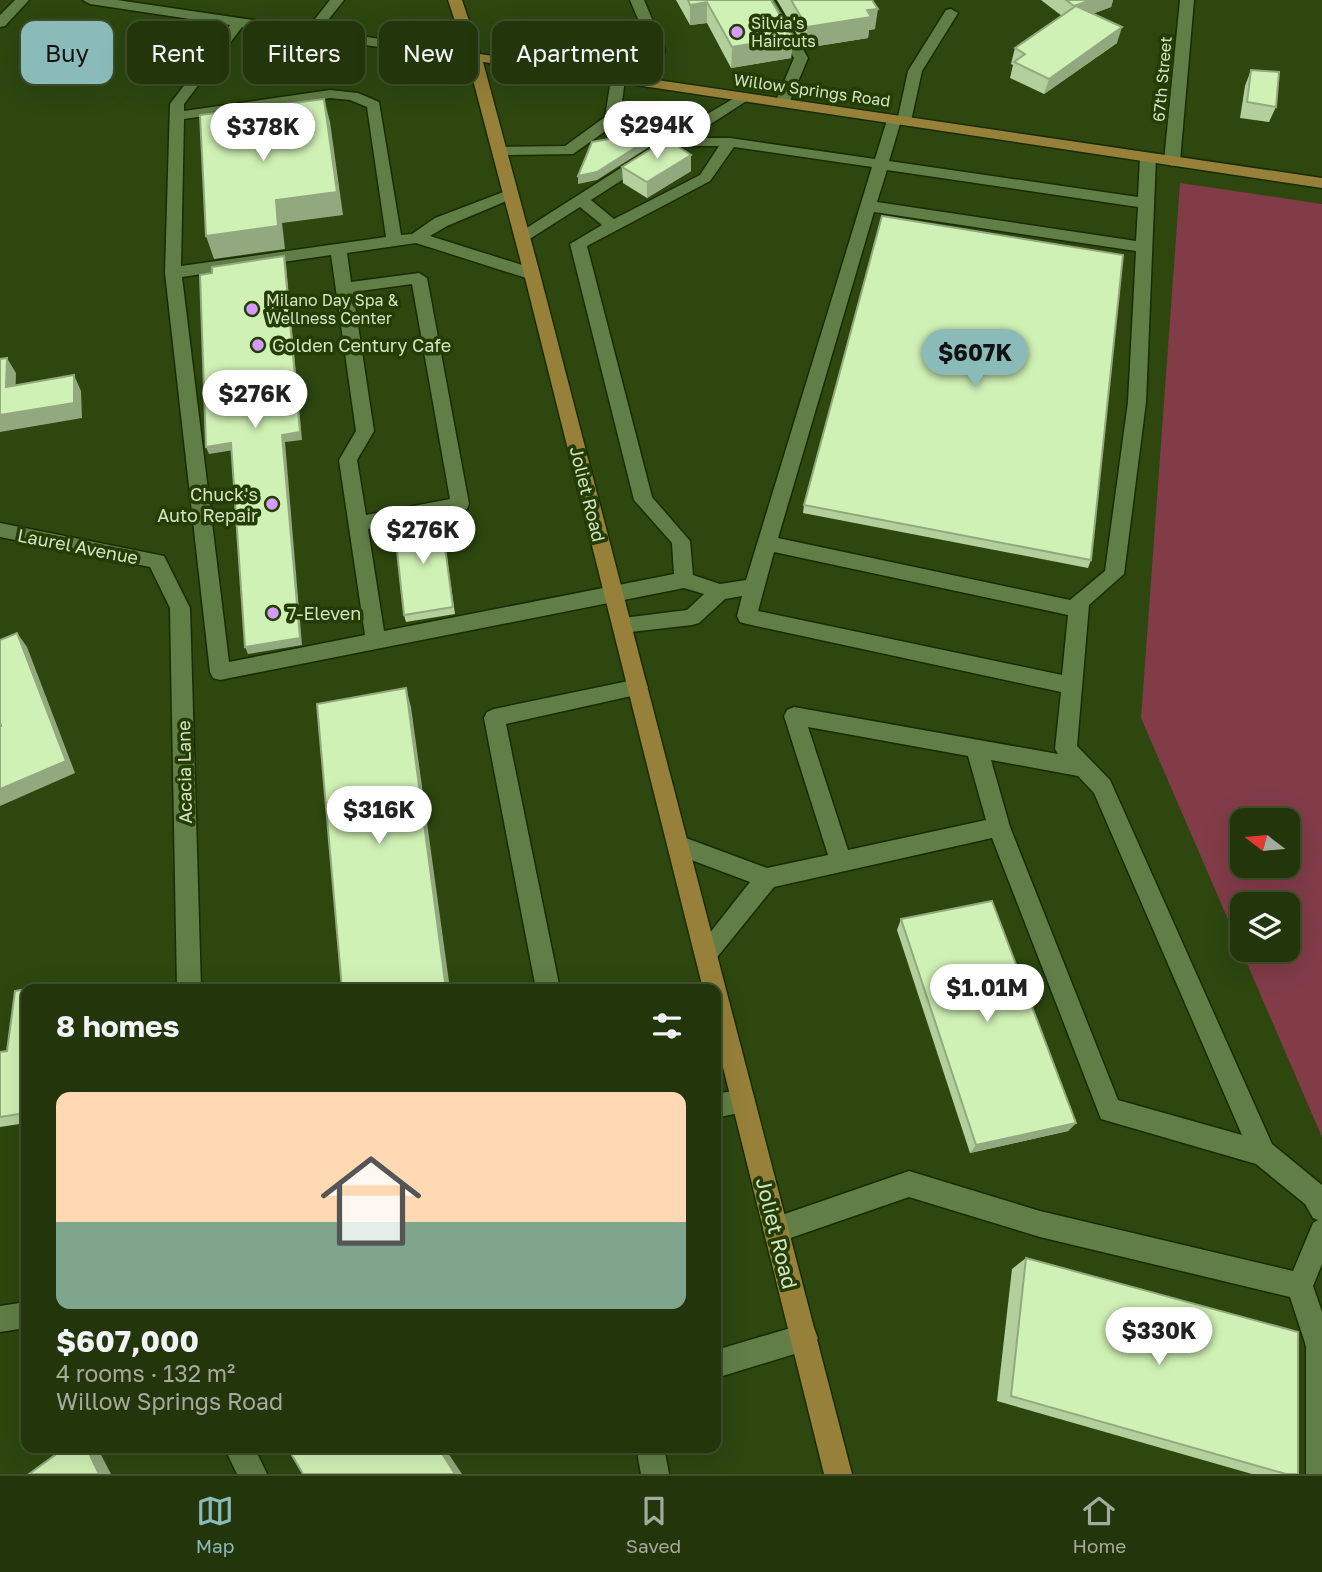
<!DOCTYPE html>
<html lang="en">
<head>
<meta charset="utf-8">
<style>
	:root { --surface:#22350b; --page:#2e4019; --text:#f1f3f6; --muted:#a2ab9d; --line:#3f502c; --accent:#8bbbb9 }
	body { margin:0; font-family:"Golos Text",sans-serif; background:var(--page); color:var(--text); height:100vh; display:flex; flex-direction:column; font-size:26px; white-space:nowrap }
	* { box-sizing:border-box; margin:0 }
	p { font-size:23px; color:var(--muted) }
	.icon { flex:none; width:38px; height:38px; fill:none; stroke:currentColor; stroke-width:2; stroke-linecap:round; stroke-linejoin:round }
	.map { position:relative; flex:1; overflow:hidden }
	.drawer { position:absolute; left:21px; top:984px; width:700px; height:469px; display:flex; flex-direction:column; background:var(--surface); border-radius:14px; box-shadow:0 7px 28px #0002,0 0 0 2px var(--line) }
	.drawer>* { flex:none }
	.banner { position:absolute; left:21px; top:21px; width:700px; height:63px; display:flex; gap:14px }
	.needle { width:46px; rotate:286deg }
	.buttons { position:absolute; left:1230px; top:808px; display:grid; gap:14px }
	.buttons a { display:grid; place-items:center; width:70px; height:70px; border-radius:14px; background:var(--surface); box-shadow:0 7px 28px #0002,0 0 0 2px var(--line); font-size:35px }
	.price { position:absolute; translate:-50% -60px; padding:0 16px; border-radius:24px; background:#fff; color:#222; font-size:23px; line-height:46px; filter:drop-shadow(0 2px 4px #0008) }
	.price::after { content:''; position:absolute; left:50%; top:42px; width:21px; height:16px; margin-left:-10px; background:inherit; clip-path:polygon(0 0,100% 0,50% 100%) }
	.price.current { background:var(--accent); color:#111 }
	ul { padding:0; list-style:none }
	li { display:grid; align-content:center; gap:14px; height:371px; padding:0 35px }
	li span { display:grid; place-items:center; height:217px; border-radius:14px; color:#555 }
	li>.icon { margin-inline-start:auto }
	span .icon { width:126px; height:126px; fill:#fffc; stroke-width:1 }
	li b { font-size:30px }
	h2 { display:flex; justify-content:space-between; align-items:center; height:84px; padding:0 35px; font-size:30px }
	.chip { padding:0 24px; border-radius:14px; background:var(--surface); box-shadow:0 7px 28px #0002,0 0 0 2px var(--line); font-size:24px; line-height:63px }
	.chip.current { background:var(--accent); color:#111 }
	.tabs { display:flex; justify-content:space-around; align-items:center; height:98px; border-top:2px solid var(--line); background:var(--surface); font-size:19px; color:var(--muted) }
	.tabs a { display:grid; justify-items:center; gap:4px }
	.tabs .current { color:var(--accent) }
	.map>svg:first-child { display:block }
	.green { fill:#813c48; fill-rule:evenodd }
	.lines { fill:none; stroke-linecap:round; stroke-linejoin:round }
	.minor-casing { stroke:#182c02; stroke-width:3 }
	.major-casing { stroke:#182c02; stroke-width:3 }
	.minor { fill:#617e47; fill-rule:evenodd }
	.major { fill:#978039; fill-rule:evenodd }
	.wall { fill:#b3cf9c }
	.shaded-wall { fill:#92a97f }
	.building { fill:#d0f1b5; stroke:#92a97f; stroke-width:2 }
	.poi-dot { fill:#d59bfa; stroke:#233d02; stroke-width:2.5 }
	.labels { text-anchor:middle; dominant-baseline:central; stroke-width:7; stroke-linejoin:round; paint-order:stroke }
	.far-poi-label { font-size:16px; fill:#d3e4c6; stroke:#233d02; text-anchor:start }
	.far-street-label { font-size:16px; fill:#d3e4c6; stroke:#233d02 }
	.poi-label { font-size:18px; fill:#d3e4c6; stroke:#233d02; text-anchor:start }
	.street-label { font-size:18px; fill:#d3e4c6; stroke:#233d02 }
	.near-street-label { font-size:21px; fill:#d3e4c6; stroke:#233d02 }
</style>
</head>
<body>
<div class="map">
<svg width="1322" height="1474" viewBox="0 0 1322 1474">
	<rect width="100%" height="100%" fill="#2d470f"/>
	<path class="green" d="M1180,183L1322,204V1137L1141,718ZM1242,821H1288V866H1242ZM1242,905H1288V950H1242Z"/>
	<g class="lines">
		<g class="minor-casing">
			<g id="minor">
				<path d="M15,0H29L5,26L0,27V15Z"/>
				<path d="M83,0H117L308,28L330,0H344L320,30L474,53L481,57L474,61L242,27L184,104V111L330,90L358,93L379,102L401,235L412,234L435,218L506,191L511,189L519,194L516,197L447,226L430,236L538,270L540,274L538,278H526L416,243L347,253L351,282L419,273L427,278L469,504L467,509L460,511L368,529L384,631L674,574L672,543L634,500L570,244L602,225L580,207L528,240H516L514,236L660,143L614,125L573,154L499,155L492,150L494,147L565,146L605,117L611,79L618,75L625,79L620,117L670,136L743,93L750,97L748,100L689,138H730L875,159L887,120L889,117H898L908,71L946,10L951,9L958,13L922,71L911,121L909,124H900L889,161L1138,197L1140,157L1143,154H1153L1156,157L1146,402L1124,574L1089,605L1077,746L1110,780L1272,1144L1322,1185V1264L1313,1286L1322,1312V1474H1306V1346L1290,1297L1040,1237L909,1197L776,1243L767,1239L763,1230L767,1221L776,1217L909,1171L1040,1211L1293,1271L1313,1223L1318,1220L1313,1218L1305,1204L1256,1164L1101,1119L992,838L774,887L714,961L706,964L698,961L694,953L750,882L670,852L667,845L670,838L678,835L767,868L828,855L784,716L787,710L794,707L1058,754L1055,749L1061,692L747,624L740,622L737,616L742,596L725,599L699,623L692,625L622,633L615,631L612,625L615,619L687,610L704,594L684,588L220,680L213,678L210,672L165,273L170,104L230,25L90,4ZM330,98L350,100L367,107L386,237L181,266L184,119ZM675,146H719L700,175L614,219L591,200ZM734,147L872,167L746,580L720,584L693,575L690,541L652,497L587,246L710,181ZM887,170L1138,207L1136,241L877,202ZM874,212L1136,251L1128,402L1105,571L1070,600L778,538ZM331,255L356,431L339,460L365,635L229,662L182,277ZM412,284L450,499L366,515L357,460L374,431L353,292ZM774,552L1068,615L1062,675L758,611ZM808,727L968,756L986,820L848,850ZM991,760L1078,776L1094,793L1242,1135L1118,1100L1010,827Z"/>
				<path d="M630,0H644L665,50L655,83L648,87L641,83L651,50Z"/>
				<path d="M760,0H774L808,58L789,103L782,107L775,103L794,58Z"/>
				<path d="M1180,0H1194L1180,161L1172,166L1164,161Z"/>
				<path d="M0,523L164,556L190,608L201,989H177L170,608L150,567L0,537Z"/>
				<path d="M638,679L645,681L648,687L645,693L506,724L560,989H536L484,718L487,712L494,709Z"/>
				<path d="M743,1089L752,1092L755,1101L752,1110L716,1118V1094Z"/>
				<path d="M26,1302V1328L0,1332V1306Z"/>
				<path d="M804,1324L814,1328L818,1338L814,1348L716,1378V1350Z"/>
				<path d="M224,1447H254L267,1474H237Z"/>
				<path d="M636,1447H664L669,1474H641Z"/>
			</g>
		</g>
		<g class="major-casing">
			<path id="major" d="M448,0H462L480,54L1322,178V188L483,62L540,274L852,1474H824L716,1039V989H703L524,274L467,57Z"/>
		</g>
		<use href="#minor" class="minor"/>
		<use href="#major" class="major"/>
	</g>
	<g class="wall">
		<path d="M676,0H771L793,37L791,58L731,68L707,23L690,25Z"/>
		<path d="M777,0H872L875,29L869,30L868,38L805,48Z"/>
		<path d="M1041,0H1113L1111,7L1092,14L1117,43L1044,94L1010,78L1013,65L1011,64L1015,48L1062,16Z"/>
		<path d="M104,41L109,56L89,82L46,76L39,60Z"/>
		<path d="M1251,70L1276,107L1269,122L1240,118L1245,86Z"/>
		<path d="M622,167L691,171L647,198L623,183Z"/>
		<path d="M804,505L1091,560L1088,568L803,513Z"/>
		<path d="M442,525L455,614L406,622L404,615Z"/>
		<path d="M901,919L1076,1123L1068,1131L970,1153L897,930Z"/>
		<path d="M26,989V1123L0,1127V1052L7,1051Z"/>
		<path d="M1026,1258L1298,1474H1252L997,1401L1012,1269Z"/>
	</g>
	<g class="shaded-wall">
		<path d="M1091,0H1113L1111,7L1070,22L1074,6Z"/>
		<path d="M707,2V23L690,25V5Z"/>
		<path d="M878,9L875,29L869,30L868,38L805,48L807,27L867,10Z"/>
		<path d="M1122,27L1117,43L1044,94L1049,79Z"/>
		<path d="M793,37L791,58L731,68L732,47Z"/>
		<path d="M104,41L109,56L89,82L83,66Z"/>
		<path d="M324,99L330,122L343,215L282,223L285,249L214,259L206,236L276,200Z"/>
		<path d="M652,137V145L597,180L578,184V176Z"/>
		<path d="M691,155V171L647,198V182Z"/>
		<path d="M284,256L286,264L302,440L285,442L302,645L248,654L245,647L282,435Z"/>
		<path d="M7,358L16,373L15,402L6,387Z"/>
		<path d="M74,375L81,391L82,418L0,432V415Z"/>
		<path d="M231,443L234,450L209,454L206,447Z"/>
		<path d="M17,633L27,647L75,773L0,806V789Z"/>
		<path d="M406,688L411,707L450,989H446Z"/>
		<path d="M1076,1123L1068,1131L970,1153L976,1145Z"/>
		<path d="M86,1447H97L111,1474H99Z"/>
		<path d="M438,1447H444L462,1474H455Z"/>
	</g>
	<g class="building">
		<path d="M688,0H771L793,37L732,47L707,2L690,5Z"/>
		<path d="M791,0H872L878,9L867,10L871,17L807,27Z"/>
		<path d="M1066,0H1091L1074,6Z"/>
		<path d="M1076,6L1122,27L1049,79L1014,62L1025,54L1015,48Z"/>
		<path d="M61,35L104,41L83,66L39,60Z"/>
		<path d="M1251,70L1279,72L1276,107L1247,102Z"/>
		<path d="M324,99L337,192L276,200L278,226L206,236L200,115Z"/>
		<path d="M633,127L652,137L597,172L578,176L592,142L615,138L620,129Z"/>
		<path d="M667,139L691,155L647,182L622,167Z"/>
		<path d="M882,216L1123,255L1091,560L804,505Z"/>
		<path d="M284,256L300,432L282,435L300,638L245,647L231,443L206,447L200,275L212,273V267Z"/>
		<path d="M7,358L6,387L74,375V403L0,415V359Z"/>
		<path d="M441,517L453,607L404,615L394,524Z"/>
		<path d="M17,633L66,761L0,789V726H1L0,722V640Z"/>
		<path d="M406,688L446,989H342L317,704Z"/>
		<path d="M992,901L1076,1123L976,1145L901,919Z"/>
		<path d="M56,985V989H31Z"/>
		<path d="M26,989V1113L0,1117V1052L7,1051L15,991Z"/>
		<path d="M1026,1258L1298,1332V1474H1286L1011,1396Z"/>
		<path d="M66,1447H86L99,1474H29Z"/>
		<path d="M287,1447H438L455,1474H303Z"/>
	</g>
	<g class="poi-dot">
		<circle cx="737" cy="32" r="7"/>
		<circle cx="252" cy="309" r="7"/>
		<circle cx="258" cy="345" r="7"/>
		<circle cx="272" cy="504" r="7"/>
		<circle cx="273" cy="613" r="7"/>
	</g>
	<g class="labels">
		<g class="far-poi-label">
			<text x="751" y="23">Silvia's<tspan x="751" dy="18">Haircuts</tspan></text>
			<text x="266" y="300">Milano Day Spa &amp;<tspan x="266" dy="18">Wellness Center</tspan></text>
		</g>
		<g class="far-street-label">
			<text transform="translate(1162 79) rotate(-85)">67th Street</text>
			<text transform="translate(812 90) rotate(8)">Willow Springs Road</text>
		</g>
		<g class="poi-label">
			<text x="272" y="345">Golden Century Cafe</text>
			<text x="258" y="494" text-anchor="end">Chuck's<tspan x="258" dy="21">Auto Repair</tspan></text>
			<text x="287" y="613">7-Eleven</text>
		</g>
		<g class="street-label">
			<text transform="translate(588 494) rotate(76)">Joliet Road</text>
			<text transform="translate(78 546) rotate(11)">Laurel Avenue</text>
			<text transform="translate(184 772) rotate(-91)">Acacia Lane</text>
		</g>
		<g class="near-street-label">
			<text transform="translate(777 1233) rotate(76)">Joliet Road</text>
		</g>
	</g>
</svg>
<div class="buttons">
<a><svg class="needle" viewBox="-14 -14 28 28"><path d="M0-13l5 13h-10z" fill="#e53935"/><path d="M0 13l5-13h-10z" fill="#a2ab9d"/></svg></a>
<a><svg class="icon" aria-label="layers" viewBox="0 0 24 24"><path d="M12 4l9 5-9 5-9-5zM3 14l9 5 9-5"/></svg></a>
</div>
<b class="price" style="left:657px;top:161px">$294K</b>
<b class="price" style="left:263px;top:163px">$378K</b>
<b class="price current" style="left:975px;top:389px">$607K</b>
<b class="price" style="left:255px;top:430px">$276K</b>
<b class="price" style="left:423px;top:566px">$276K</b>
<b class="price" style="left:379px;top:846px">$316K</b>
<b class="price" style="left:987px;top:1024px">$1.01M</b>
<b class="price" style="left:1159px;top:1367px">$330K</b>
<div class="banner">
<a class="chip current">Buy</a>
<a class="chip">Rent</a>
<a class="chip">Filters</a>
<a class="chip">New</a>
<a class="chip">Apartment</a>
</div>
<section class="drawer">
<h2>8 homes<svg class="icon" aria-label="filters" viewBox="0 0 24 24"><path d="M4 7h16M4 17h16"/><circle cx="9" cy="7" r="2"/><circle cx="15" cy="17" r="2"/></svg></h2>
<ul>
<li><span style="background:linear-gradient(#ffd9b3 60%,#7fa58c 0)"><svg class="icon" aria-label="home" viewBox="0 0 24 24"><path d="M3 11l9-7 9 7M6 9v11h12V9"/></svg></span><div><b>$607,000</b><p>4 rooms · 132 m²</p><p>Willow Springs Road</p></div></li>
</ul>
</section>
</div>
<nav class="tabs">
<a class="current"><svg class="icon" aria-label="map" viewBox="0 0 24 24"><path d="M3 6l6-2 6 2 6-2v14l-6 2-6-2-6 2zM9 4v14M15 6v14"/></svg>Map</a>
<a><svg class="icon" aria-label="saved" viewBox="0 0 24 24"><path d="M7 4h10v16l-5-4-5 4z"/></svg>Saved</a>
<a><svg class="icon" aria-label="home" viewBox="0 0 24 24"><path d="M3 11l9-7 9 7M6 9v11h12V9"/></svg>Home</a>
</nav>
</body>
</html>
